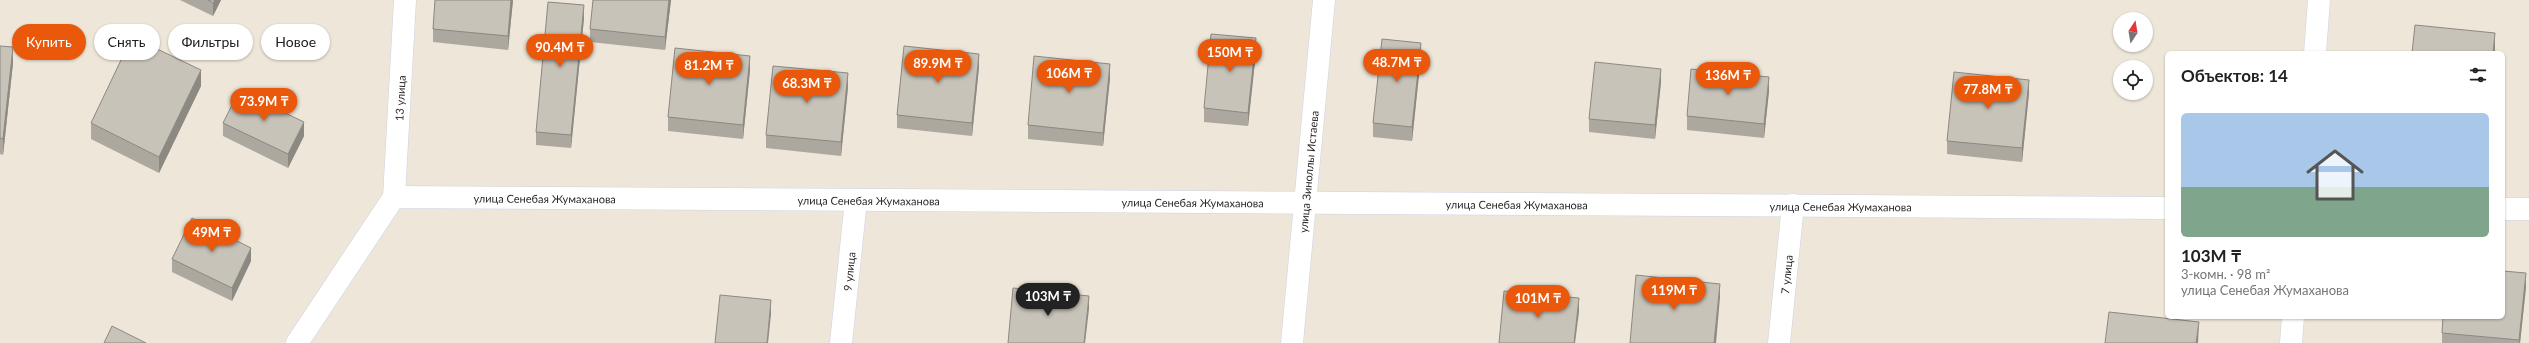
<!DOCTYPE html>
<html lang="ru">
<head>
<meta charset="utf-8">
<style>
	:root { --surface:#fff; --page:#f2f2f2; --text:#202124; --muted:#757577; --accent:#ea580c }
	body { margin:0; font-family:Lato,sans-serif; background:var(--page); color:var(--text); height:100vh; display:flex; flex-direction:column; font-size:15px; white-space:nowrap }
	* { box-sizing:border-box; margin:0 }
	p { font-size:13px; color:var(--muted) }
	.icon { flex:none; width:22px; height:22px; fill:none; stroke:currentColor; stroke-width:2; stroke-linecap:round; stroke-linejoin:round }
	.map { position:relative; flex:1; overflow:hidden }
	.drawer { position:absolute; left:2165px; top:51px; width:340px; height:268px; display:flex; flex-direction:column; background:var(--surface); border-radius:6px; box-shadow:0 1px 3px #0004 }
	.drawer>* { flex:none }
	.top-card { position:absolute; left:12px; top:24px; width:380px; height:36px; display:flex; gap:8px }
	.needle { width:26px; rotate:12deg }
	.fabs { position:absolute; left:2113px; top:12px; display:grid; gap:8px }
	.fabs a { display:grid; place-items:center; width:40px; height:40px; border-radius:50%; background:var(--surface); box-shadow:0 1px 3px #0004; font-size:20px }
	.price { position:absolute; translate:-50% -34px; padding:0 9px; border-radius:14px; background:var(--accent); color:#fff; font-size:13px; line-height:26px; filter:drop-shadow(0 1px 2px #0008) }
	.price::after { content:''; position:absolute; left:50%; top:24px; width:12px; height:9px; margin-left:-6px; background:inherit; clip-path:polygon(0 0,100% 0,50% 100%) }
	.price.selected { background:#222; color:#fff }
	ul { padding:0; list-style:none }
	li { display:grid; align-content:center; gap:8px; height:212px; padding:0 16px }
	li span { display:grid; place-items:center; height:124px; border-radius:6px; color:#555 }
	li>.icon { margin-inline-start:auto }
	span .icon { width:72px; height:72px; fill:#fffc; stroke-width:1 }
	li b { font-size:17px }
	h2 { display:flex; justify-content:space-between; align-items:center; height:48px; padding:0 16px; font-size:17px }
	.tag { padding:0 14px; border-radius:18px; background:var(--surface); box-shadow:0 1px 3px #0004; font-size:14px; line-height:36px }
	.tag.selected { background:var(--accent); color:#fff }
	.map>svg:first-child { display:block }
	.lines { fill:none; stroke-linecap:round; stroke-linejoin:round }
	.street-casing { stroke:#ced1e4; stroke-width:23 }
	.street { stroke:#fff; stroke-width:22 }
	.wall { fill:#aca89f }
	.shaded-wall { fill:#8c8882 }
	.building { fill:#c8c3b9; stroke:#8c8882 }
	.labels { text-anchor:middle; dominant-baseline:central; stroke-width:3; stroke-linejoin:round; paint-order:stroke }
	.street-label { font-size:11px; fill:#292929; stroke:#fff }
</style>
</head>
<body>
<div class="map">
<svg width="2529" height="343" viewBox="0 0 2529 343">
	<rect width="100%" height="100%" fill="#ede6d9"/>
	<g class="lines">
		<g class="street-casing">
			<g id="street">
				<path d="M2315,53L2319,0"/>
				<path id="s1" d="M394,197L405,0"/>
				<path d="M2503,209H2529"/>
				<path id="s2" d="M297,343L394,197L2167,208"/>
				<path id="s3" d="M841,343L856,200"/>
				<path id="s4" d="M1292,343L1324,0"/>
				<path id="s5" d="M1779,343L1793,205"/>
				<path d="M2291,343L2293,317"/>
			</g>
		</g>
		<use href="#street" class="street"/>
	</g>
	<g class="wall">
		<path d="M180,0H221L213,16Z"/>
		<path d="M435,0H513L508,50L433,42V29Z"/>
		<path d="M593,0H671L665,50L590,42V29Z"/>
		<path d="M584,18L571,148L536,145V132Z"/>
		<path d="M0,46L13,63L3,155L0,154Z"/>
		<path d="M1256,52L1248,126L1204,122V108Z"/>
		<path d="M1421,56L1412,141L1373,137V123Z"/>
		<path d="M979,67L972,136L897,128V115Z"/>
		<path d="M750,70L743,139L668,131V117Z"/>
		<path d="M1110,78L1103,146L1028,139V125Z"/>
		<path d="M1661,82L1655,139L1589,132V119Z"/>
		<path d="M201,86L159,173L91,139V123Z"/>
		<path d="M848,87L841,156L766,148V135Z"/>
		<path d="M1769,91L1764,138L1687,130V116Z"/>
		<path d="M2029,93L2022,162L1947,154V141Z"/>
		<path d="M223,123L304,136L288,168L223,136Z"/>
		<path d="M172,259L251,261L232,301L172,272Z"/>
		<path d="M2526,287L2520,343H2442V333Z"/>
	</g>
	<g class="shaded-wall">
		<path d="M215,0H221L213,16V3Z"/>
		<path d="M511,0H513L508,50V36Z"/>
		<path d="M669,0H671L665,50V37Z"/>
		<path d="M584,5V18L571,148V135Z"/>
		<path d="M2495,33V53H2493Z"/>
		<path d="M1256,38V52L1248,126V113Z"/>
		<path d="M1421,43V56L1412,141V127Z"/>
		<path d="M13,47V63L3,155V139Z"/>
		<path d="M979,54V67L972,136V123Z"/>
		<path d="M750,56V70L743,139V125Z"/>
		<path d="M1110,64V78L1103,146V133Z"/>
		<path d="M1661,69V82L1655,139V125Z"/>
		<path d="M201,70V86L159,173V157Z"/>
		<path d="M848,73V87L841,156V142Z"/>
		<path d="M1769,77V91L1764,138V124Z"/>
		<path d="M2029,80V93L2022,162V148Z"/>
		<path d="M304,122V136L288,168V154Z"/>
		<path d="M251,248V261L232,301V288Z"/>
		<path d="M2526,273V287L2520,343H2519Z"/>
		<path d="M1720,284V297L1716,343H1714Z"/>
		<path d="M1089,296V309L1085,343H1084Z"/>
		<path d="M1579,298V312L1575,343H1574Z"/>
		<path d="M771,300V314L768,343H767Z"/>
		<path d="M2199,322L2198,343H2196Z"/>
	</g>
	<g class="building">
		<path d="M208,0H215L213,3Z"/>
		<path d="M435,0H511L508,36L433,29Z"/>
		<path d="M593,0H669L665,37L590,29Z"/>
		<path d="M548,2L584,5L571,135L536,132Z"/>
		<path d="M2415,25L2495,33L2493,53H2412Z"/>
		<path d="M1211,34L1256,38L1248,113L1204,108Z"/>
		<path d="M132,37L201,70L159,157L91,123Z"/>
		<path d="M1382,39L1421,43L1412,127L1373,123Z"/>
		<path d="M0,46L13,47L3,139L0,138Z"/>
		<path d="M904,46L979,54L972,123L897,115Z"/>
		<path d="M675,48L750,56L743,125L668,117Z"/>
		<path d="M1034,56L1110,64L1103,133L1028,125Z"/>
		<path d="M1595,62L1661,69L1655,125L1589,119Z"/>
		<path d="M773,66L848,73L841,142L766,135Z"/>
		<path d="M1691,69L1769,77L1764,124L1687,116Z"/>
		<path d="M1954,72L2029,80L2022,148L1947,141Z"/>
		<path d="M239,91L304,122L288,154L223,123Z"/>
		<path d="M192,218L251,248L232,288L172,259Z"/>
		<path d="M2503,271L2526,273L2519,340L2442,333L2443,317H2503Z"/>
		<path d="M1636,275L1720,284L1714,343H1630Z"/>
		<path d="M1013,288L1089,296L1084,343H1008Z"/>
		<path d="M1504,291L1579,298L1574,343H1499Z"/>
		<path d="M720,295L771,300L767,343H715Z"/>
		<path d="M2109,312L2199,322L2196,343H2105Z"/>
		<path d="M112,326L146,343H104Z"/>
	</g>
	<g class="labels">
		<g class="street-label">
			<text stroke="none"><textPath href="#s1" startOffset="99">13 улица</textPath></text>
			<text stroke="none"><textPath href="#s4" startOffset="172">улица Зиноллы Истаева</textPath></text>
			<text stroke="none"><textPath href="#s2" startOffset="326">улица Сенебая Жумаханова</textPath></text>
			<text stroke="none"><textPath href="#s2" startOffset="650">улица Сенебая Жумаханова</textPath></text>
			<text stroke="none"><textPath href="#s2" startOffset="974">улица Сенебая Жумаханова</textPath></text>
			<text stroke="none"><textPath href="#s2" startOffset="1298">улица Сенебая Жумаханова</textPath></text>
			<text stroke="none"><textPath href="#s2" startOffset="1622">улица Сенебая Жумаханова</textPath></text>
			<text stroke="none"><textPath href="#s3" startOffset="72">9 улица</textPath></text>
			<text stroke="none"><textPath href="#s5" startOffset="69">7 улица</textPath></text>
		</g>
	</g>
</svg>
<div class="fabs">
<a><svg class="needle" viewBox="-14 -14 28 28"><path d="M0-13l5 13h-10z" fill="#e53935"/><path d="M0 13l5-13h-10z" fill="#757577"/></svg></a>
<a><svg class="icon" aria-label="locate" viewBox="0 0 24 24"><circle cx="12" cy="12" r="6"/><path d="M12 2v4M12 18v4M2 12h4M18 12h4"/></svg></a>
</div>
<b class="price" style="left:560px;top:68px">90.4M ₸</b>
<b class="price" style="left:1230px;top:73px">150M ₸</b>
<b class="price" style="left:1397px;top:83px">48.7M ₸</b>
<b class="price" style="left:938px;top:84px">89.9M ₸</b>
<b class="price" style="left:709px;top:86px">81.2M ₸</b>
<b class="price" style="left:1069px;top:94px">106M ₸</b>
<b class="price" style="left:1728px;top:96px">136M ₸</b>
<b class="price" style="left:807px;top:104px">68.3M ₸</b>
<b class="price" style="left:1988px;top:110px">77.8M ₸</b>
<b class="price" style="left:264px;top:122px">73.9M ₸</b>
<b class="price" style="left:212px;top:253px">49M ₸</b>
<b class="price" style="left:1674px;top:311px">119M ₸</b>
<b class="price selected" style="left:1048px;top:317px">103M ₸</b>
<b class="price" style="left:1538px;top:319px">101M ₸</b>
<div class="top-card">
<a class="tag selected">Купить</a>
<a class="tag">Снять</a>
<a class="tag">Фильтры</a>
<a class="tag">Новое</a>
</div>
<section class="drawer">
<h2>Объектов: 14<svg class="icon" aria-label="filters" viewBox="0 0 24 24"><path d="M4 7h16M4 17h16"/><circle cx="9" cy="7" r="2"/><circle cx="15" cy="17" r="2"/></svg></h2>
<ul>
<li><span style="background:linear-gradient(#a9c7e8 60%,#7fa58c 0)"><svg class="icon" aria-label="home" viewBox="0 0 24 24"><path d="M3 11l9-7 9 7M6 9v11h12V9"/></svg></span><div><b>103M ₸</b><p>3-комн. · 98 m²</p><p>улица Сенебая Жумаханова</p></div></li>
</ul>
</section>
</div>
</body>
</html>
